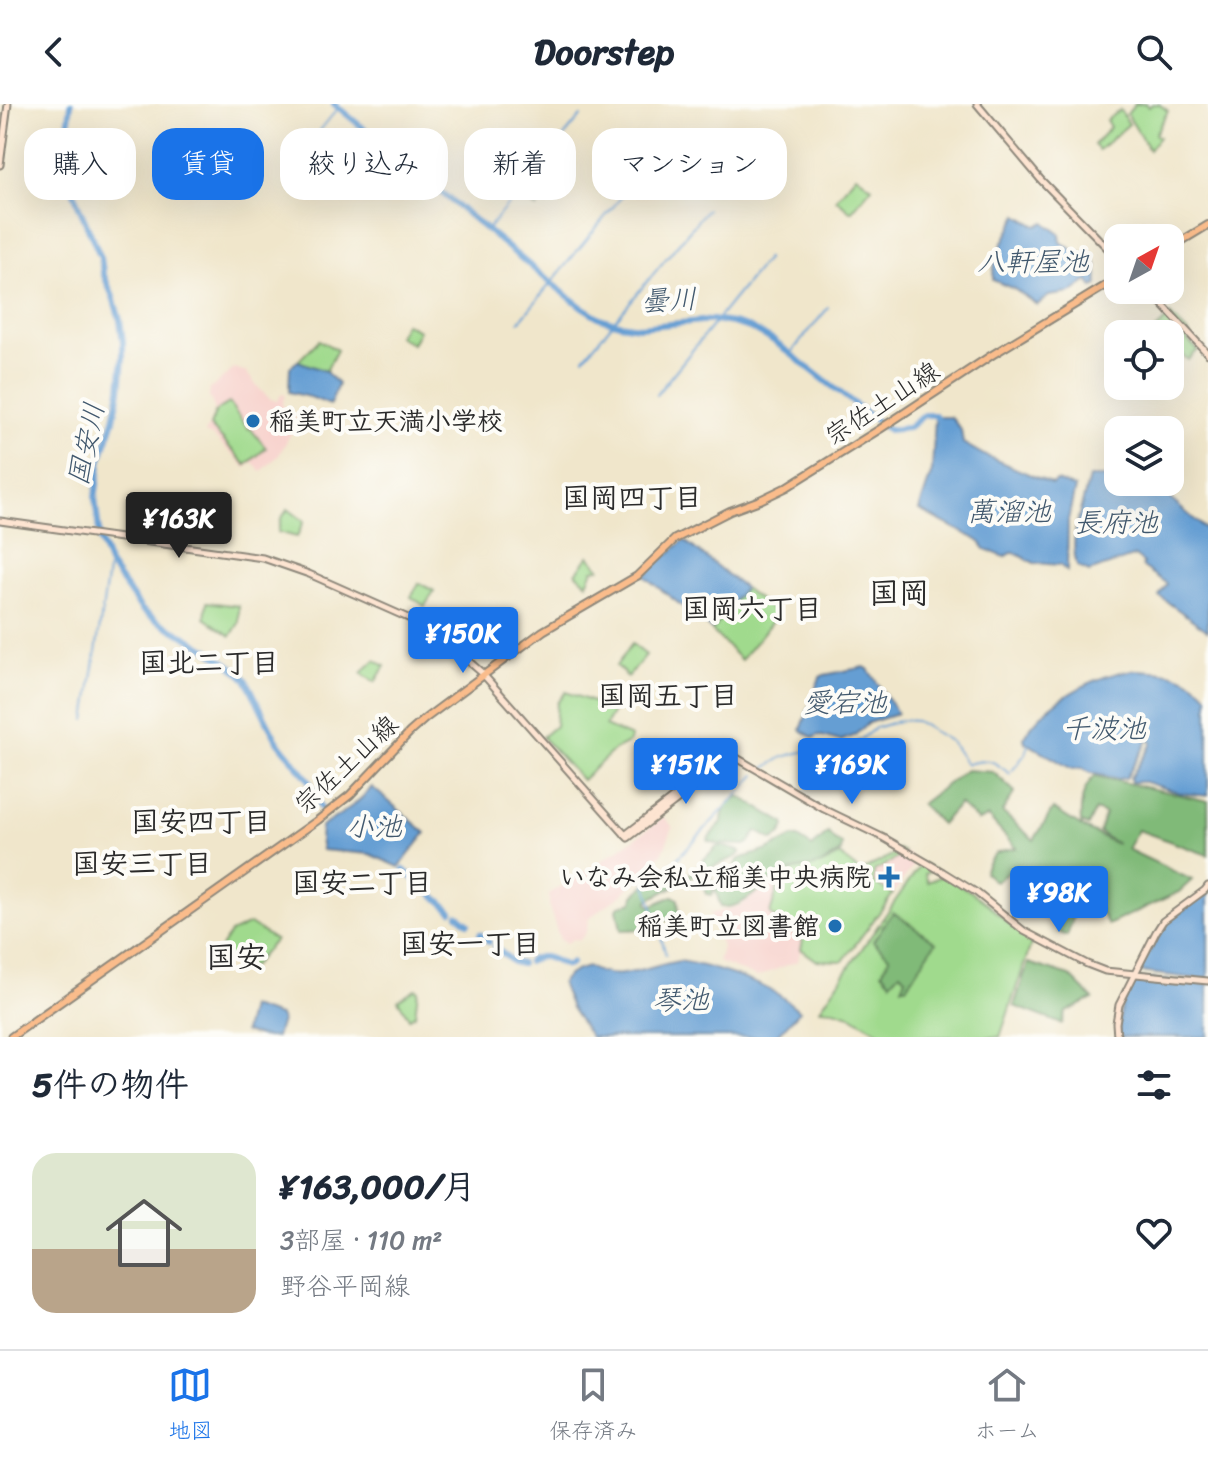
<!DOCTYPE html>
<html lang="ja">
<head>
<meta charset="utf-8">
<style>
	:root { --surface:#fff; --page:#f2f2f3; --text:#1f2937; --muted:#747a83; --line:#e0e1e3; --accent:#1a73e8 }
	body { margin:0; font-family:Sriracha,"Klee One",sans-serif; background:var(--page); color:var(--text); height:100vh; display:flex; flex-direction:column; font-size:30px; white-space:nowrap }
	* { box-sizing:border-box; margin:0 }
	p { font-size:26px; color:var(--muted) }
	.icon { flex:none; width:44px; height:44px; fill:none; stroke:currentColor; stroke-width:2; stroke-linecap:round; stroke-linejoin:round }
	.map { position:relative; height:933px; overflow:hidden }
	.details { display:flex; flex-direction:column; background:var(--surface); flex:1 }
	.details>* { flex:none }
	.guide { position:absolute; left:24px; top:24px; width:800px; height:72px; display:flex; gap:16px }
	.needle { width:52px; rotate:40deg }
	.fabs { position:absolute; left:1104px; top:120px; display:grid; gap:16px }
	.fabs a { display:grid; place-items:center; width:80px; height:80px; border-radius:16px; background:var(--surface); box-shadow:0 8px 32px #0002; font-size:40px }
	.price { position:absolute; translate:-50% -68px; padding:0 18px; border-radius:8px; background:var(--accent); color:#fff; font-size:26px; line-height:52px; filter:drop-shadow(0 2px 4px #0008) }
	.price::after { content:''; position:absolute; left:50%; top:48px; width:24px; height:18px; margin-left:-12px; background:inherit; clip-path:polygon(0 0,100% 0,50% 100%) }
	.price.selected { background:#222; color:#fff }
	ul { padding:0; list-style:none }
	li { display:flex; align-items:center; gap:24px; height:200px; padding:0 32px }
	li span { display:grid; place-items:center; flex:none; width:224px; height:160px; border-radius:24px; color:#555 }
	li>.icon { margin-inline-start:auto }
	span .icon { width:96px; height:96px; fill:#fffc; stroke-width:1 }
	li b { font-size:34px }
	h2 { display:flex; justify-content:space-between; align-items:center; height:96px; padding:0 32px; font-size:34px }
	.tag { padding:0 28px; border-radius:24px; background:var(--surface); box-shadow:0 8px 32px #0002; font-size:28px; line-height:72px }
	.tag.selected { background:var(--accent); color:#fff }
	header { display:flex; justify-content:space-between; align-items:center; height:104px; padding:0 32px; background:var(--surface); font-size:36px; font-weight:700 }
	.tabs { display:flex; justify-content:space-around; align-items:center; height:112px; border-top:2px solid var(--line); background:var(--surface); font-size:22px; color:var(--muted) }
	.tabs a { display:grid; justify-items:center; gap:4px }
	.tabs .selected { color:var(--accent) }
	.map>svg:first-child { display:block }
	.built { fill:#f7d0ca }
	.green { fill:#a0da8d; stroke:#66825c; stroke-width:2 }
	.forest { fill:#80ba78; stroke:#567252; stroke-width:2 }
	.water { fill:#659ed3; stroke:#48647f; stroke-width:2 }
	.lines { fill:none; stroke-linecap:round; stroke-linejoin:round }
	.stream { stroke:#659ed3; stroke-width:2 }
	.river { stroke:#659ed3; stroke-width:6 }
	.secondary-casing { stroke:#8e887b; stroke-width:9 }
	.primary-casing { stroke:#8e887b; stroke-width:10 }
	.secondary { stroke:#fde4d1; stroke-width:5 }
	.primary { stroke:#fabc8b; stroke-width:6 }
	.poi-dot { fill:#1f6fb2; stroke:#fdfcf7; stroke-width:3 }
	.labels { text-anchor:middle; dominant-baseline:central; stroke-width:8; stroke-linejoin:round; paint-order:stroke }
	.street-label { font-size:26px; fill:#2b2b2b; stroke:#fdfcf7 }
	.poi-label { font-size:26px; font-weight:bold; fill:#2b2b2b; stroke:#fdfcf7; text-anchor:end }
	.water-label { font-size:28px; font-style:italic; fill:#42596e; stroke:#fdfcf7 }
	.neighbourhood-label { font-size:28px; font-weight:bold; fill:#2b2b2b; stroke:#fdfcf7 }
	.quarter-label { font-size:30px; font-weight:bold; fill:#2b2b2b; stroke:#fdfcf7 }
</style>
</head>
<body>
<header><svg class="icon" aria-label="back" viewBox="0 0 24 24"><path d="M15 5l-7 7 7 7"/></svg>Doorstep<svg class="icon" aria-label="search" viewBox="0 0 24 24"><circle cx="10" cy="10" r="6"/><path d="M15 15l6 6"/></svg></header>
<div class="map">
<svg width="1208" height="933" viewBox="0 0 1208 933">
	<rect width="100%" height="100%" fill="#fdfcf7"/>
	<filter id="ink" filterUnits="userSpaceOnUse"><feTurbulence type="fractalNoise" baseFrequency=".0125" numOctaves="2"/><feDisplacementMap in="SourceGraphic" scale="16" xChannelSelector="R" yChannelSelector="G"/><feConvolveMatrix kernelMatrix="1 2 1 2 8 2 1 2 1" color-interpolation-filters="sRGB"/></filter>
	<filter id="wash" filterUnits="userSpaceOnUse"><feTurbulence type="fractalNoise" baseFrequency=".006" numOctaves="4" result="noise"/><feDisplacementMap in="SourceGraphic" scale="32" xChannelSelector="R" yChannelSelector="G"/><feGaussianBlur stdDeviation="1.8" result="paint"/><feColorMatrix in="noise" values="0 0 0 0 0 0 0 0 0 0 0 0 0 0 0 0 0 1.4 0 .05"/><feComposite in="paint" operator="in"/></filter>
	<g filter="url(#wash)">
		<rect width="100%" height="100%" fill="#f0e6cb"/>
		<g class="built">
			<path d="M235,264L246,268L257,282L270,295L277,297L282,290L285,291L282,301L296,315L294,320L295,322L279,351L261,368L252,358L246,364L214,333L205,329L215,310L214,303L209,293L210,285Z"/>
			<path d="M664,713L673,723L662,750L634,777L624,789L589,814L586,828L580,836L573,835L566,839L560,836L549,803V790L626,741Z"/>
			<path d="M904,748L916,755V758L893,790L873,779L874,767L901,752Z"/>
			<path d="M770,780L777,785L770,810L803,836L798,857L757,873L718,858L722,843L710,810L740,802Z"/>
		</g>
		<g class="green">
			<path d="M1135,0H1146L1149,3L1152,0H1159L1168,7L1155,30L1159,33L1149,46L1127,10Z"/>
			<path d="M1120,6L1129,20L1099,46L1094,41L1110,23L1106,16Z"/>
			<path d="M856,71L872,83L852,107H850L836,95Z"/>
			<path d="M1170,211L1190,231L1187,236L1198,246L1188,256L1170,241V230H1157L1154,228Z"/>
			<path d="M405,219L419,226L412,240L398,232Z"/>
			<path d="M319,236L337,246L326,267L298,257Z"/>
			<path d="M229,299L248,325L250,324L266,344L246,361L210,322L216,307Z"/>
			<path d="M288,405L304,417L297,433L278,428L281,415Z"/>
			<path d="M589,452L600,464L593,466L587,479L576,469Z"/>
			<path d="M419,479L434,487L425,502L411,493Z"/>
			<path d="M744,484L776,509V513L741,556L712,527Z"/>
			<path d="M207,498L239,502V519L231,532L205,514Z"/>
			<path d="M632,540L646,551L628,573L616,562Z"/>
			<path d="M375,556L385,562L375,578L361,569Z"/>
			<path d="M566,588L614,606L605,622L631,633L628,639L614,646L582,676L542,633L555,622L557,599Z"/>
			<path d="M898,745L904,748L901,752L874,767V779L893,790L843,857L816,856L801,845L803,836L770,810L782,769L822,760L840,751L860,768L896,749Z"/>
			<path d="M921,760H925L933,765L925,770L928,778L943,771L973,789L989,801L1006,817L1026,831L1031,840L1000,933H887L850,911L834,906L820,905Z"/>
			<path d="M250,820L275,836L252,863L230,855L218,848L230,829Z"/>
			<path d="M415,885L418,886L415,911L409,914L398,896Z"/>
		</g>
		<g class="forest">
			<path d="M535,68L543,71L556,81L547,94L536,104L521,89Z"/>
			<path d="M966,666L993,668L1015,688L1002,708L1034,736L1053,705L1084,724L1117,740L1099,728L1105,710L1095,706L1088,722L1081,719C1080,703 1081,684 1095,672L1208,697V751L1138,726L1127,745L1192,776L1179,788L1108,821L1091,789L1075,790L1074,796L1078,799L1067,832L1058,828L1062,808L1042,810L1015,784L1022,778L1009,768L995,778L984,768C992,748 996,747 1016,744L988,713L978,717L959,700L941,720L921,700Z"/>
			<path d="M739,692L784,719L785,723L780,731L773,736L757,727L749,739L745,741L718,740L708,737L709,733L722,718C722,705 728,698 739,692Z"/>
			<path d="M828,729L834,736L842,740L841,748C835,751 830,755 825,758C813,766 795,763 781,770C763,779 744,806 721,803L715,785L732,773V766L739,755L768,746L793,733L798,734L812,743Z"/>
			<path d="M721,742L740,747V749L736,753L712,763L709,765L713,788L711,791L706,790L699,769L648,796V800L651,802L673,792L678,795L679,812L666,817L660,810L650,817L649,825L621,826L617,805L619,802L633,798L634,791L673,758L678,759L686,770L689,771L716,743Z"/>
			<path d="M893,808L936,838L906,883H902L906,873L900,868L891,878L882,868L890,853L873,837Z"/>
			<path d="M1028,859L1070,872L1093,895L1066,908L1062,920L1014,902Z"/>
		</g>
		<g class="water">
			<path d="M1018,111L1037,122L1044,118L1060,130L1061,138L1076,148L1091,150L1097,161L1098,181L1093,183L1088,177L1071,189L1049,192L1037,201L1014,185L993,176C992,152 1007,132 1018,111Z"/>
			<path d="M298,257L325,267L338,280L330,301L313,294L289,288L290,263Z"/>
			<path d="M935,313H951L961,326L963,339L984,351L1052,380L1056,377L1075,384L1068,416L1067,467L1060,461L1034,459L1014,448L1004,453L985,445L980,438L972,433L919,406L932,367Z"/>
			<path d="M1089,373H1108L1112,377L1118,376V378L1146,379L1162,388L1208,427V527L1159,492L1167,480L1142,462L1144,459L1135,452L1089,468L1077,462C1068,432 1083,402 1089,373Z"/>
			<path d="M684,436L744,484L711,525L644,472Z"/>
			<path d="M864,563L868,565L897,609L894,611L868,619L854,632L840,637L818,631L814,634L801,626L820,573L824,571Z"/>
			<path d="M1135,566C1163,567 1189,568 1208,592V692L1180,689L1145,678H1131L1130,674L1151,641L1152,638L1149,635L1126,674L1118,675L1091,669L1082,664L1072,665L1025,638L1024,634C1043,599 1096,570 1135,566Z"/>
			<path d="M372,683L426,729L399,763L370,750L322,746L320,736L321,723C339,711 358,700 372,683Z"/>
			<path d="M1205,789H1208V876L1140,868V865L1164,821Z"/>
			<path d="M680,857C708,862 755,876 779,891C787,896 793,902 800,907L775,933H591L571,904L561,879C568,869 576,866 588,863C617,881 651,861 680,857Z"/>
			<path d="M1136,874L1208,880V933H1119C1118,905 1122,898 1136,874Z"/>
			<path d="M250,903L279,912L281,916L276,933H263L244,928Z"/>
		</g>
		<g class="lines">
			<g class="stream">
				<path d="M306,44L338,4"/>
				<path d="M355,81L385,42"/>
				<path d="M487,126L581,12"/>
				<path d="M519,218L650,58"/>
				<path d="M790,250L828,204"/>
				<path d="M584,254L707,105"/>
				<path d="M656,291L767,154"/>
				<path d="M86,616L109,460"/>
				<path d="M822,642H850L856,639L875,624L902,616L916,617L951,638L966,660C991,655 990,654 1010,670"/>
				<path d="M762,666L783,653L814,645"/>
				<path d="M1012,667L1026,649L1029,641"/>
				<path d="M658,821L646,780L670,762L756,671"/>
				<path d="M659,826L666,851"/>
			</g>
			<g class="river">
				<path d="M71,0L66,38L68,72L79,103L101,154L103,169L113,193L120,216L123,238V253L120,286L114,315L101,354L95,394L100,436L109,460L142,506L156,516L207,545L233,563L246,575L276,635L308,675L321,704"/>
				<path d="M334,0L551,179L582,203L600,214L619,220L639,223L712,216L732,219L750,224L774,237L888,326L908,324L924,311H935L940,319"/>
				<path d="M404,766L452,807"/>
				<path d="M458,811L468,819"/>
				<path d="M480,830L489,838"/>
				<path d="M495,843L513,858L521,860"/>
				<path d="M528,858C544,847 552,857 567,862L571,859"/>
			</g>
		</g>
	</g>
	<g filter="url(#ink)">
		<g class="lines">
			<g class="secondary-casing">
				<g id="secondary">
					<path d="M977,0L1041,76L1118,155"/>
					<path d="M0,61L8,0"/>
					<path d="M1149,186L1208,250"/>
					<path d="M0,417L263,454L309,470L417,518L449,540L481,568L628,734L734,653"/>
					<path d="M625,731L730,650L824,705L884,734L943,768L977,789L1024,827L1087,860L1105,867L1208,877"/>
					<path d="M1117,933L1116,919L1119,901L1156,828L1163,817L1205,786L1208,782"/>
				</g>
			</g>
			<g class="primary-casing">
				<g id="primary">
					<path d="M1170,144L1208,121"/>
					<path d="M11,933L318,716L350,691L410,628L426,614L543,527L637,472L675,435L730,407L760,396L787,383L880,325L992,251L1118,174"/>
				</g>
			</g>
			<use href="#secondary" class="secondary"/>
			<use href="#primary" class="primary"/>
		</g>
	</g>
	<g class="poi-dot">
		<circle cx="253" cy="317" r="8"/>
		<path d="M885 761h8v8h8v8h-8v8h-8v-8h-8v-8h8z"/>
		<circle cx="835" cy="822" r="8"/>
	</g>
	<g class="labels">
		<g class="street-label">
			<text transform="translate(882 299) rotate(-33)">宗佐土山線</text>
			<text transform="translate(346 660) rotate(-43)">宗佐土山線</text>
		</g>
		<g class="poi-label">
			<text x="269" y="317" text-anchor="start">稲美町立天満小学校</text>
			<text x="871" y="773">いなみ会私立稲美中央病院</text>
			<text x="819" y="822">稲美町立図書館</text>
		</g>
		<g class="water-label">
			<text x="1033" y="157">八軒屋池</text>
			<text transform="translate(669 196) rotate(-3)">曇川</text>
			<text transform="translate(86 340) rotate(-78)">国安川</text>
			<text x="1009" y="407">萬溜池</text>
			<text x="1116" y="418">長府池</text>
			<text x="845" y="598">愛宕池</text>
			<text x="1104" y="624">千波池</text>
			<text x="374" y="722">小池</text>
			<text x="681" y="895">琴池</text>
		</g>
		<g class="neighbourhood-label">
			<text x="632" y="393">国岡四丁目</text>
			<text x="752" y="504">国岡六丁目</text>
			<text x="209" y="558">国北二丁目</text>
			<text x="668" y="591">国岡五丁目</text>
			<text x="201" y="717">国安四丁目</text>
			<text x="142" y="759">国安三丁目</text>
			<text x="362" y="778">国安二丁目</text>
			<text x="470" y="839">国安一丁目</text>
		</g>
		<g class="quarter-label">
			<text x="899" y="489">国岡</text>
			<text x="236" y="853">国安</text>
		</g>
	</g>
</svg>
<div class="fabs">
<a><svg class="needle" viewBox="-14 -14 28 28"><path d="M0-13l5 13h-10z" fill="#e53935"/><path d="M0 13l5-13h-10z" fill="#747a83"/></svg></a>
<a><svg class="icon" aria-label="locate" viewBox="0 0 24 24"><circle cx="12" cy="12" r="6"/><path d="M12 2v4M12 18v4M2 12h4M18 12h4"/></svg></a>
<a><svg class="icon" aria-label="layers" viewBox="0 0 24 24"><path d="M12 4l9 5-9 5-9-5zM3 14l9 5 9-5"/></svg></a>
</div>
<b class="price selected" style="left:179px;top:456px">¥163K</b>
<b class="price" style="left:463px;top:571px">¥150K</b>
<b class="price" style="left:686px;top:702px">¥151K</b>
<b class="price" style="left:852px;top:702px">¥169K</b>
<b class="price" style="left:1059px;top:830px">¥98K</b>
<div class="guide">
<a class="tag">購入</a>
<a class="tag selected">賃貸</a>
<a class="tag">絞り込み</a>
<a class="tag">新着</a>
<a class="tag">マンション</a>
</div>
</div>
<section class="details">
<h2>5件の物件<svg class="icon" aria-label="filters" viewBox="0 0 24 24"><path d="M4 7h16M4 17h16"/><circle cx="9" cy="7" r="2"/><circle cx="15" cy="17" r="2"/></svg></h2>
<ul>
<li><span style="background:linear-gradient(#dfe7d0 60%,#b9a48a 0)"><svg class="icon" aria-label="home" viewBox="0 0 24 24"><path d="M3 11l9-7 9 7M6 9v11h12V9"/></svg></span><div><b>¥163,000/月</b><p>3部屋 · 110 m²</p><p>野谷平岡線</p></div><svg class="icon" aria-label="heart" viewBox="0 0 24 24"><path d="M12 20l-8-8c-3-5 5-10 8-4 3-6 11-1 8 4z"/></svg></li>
</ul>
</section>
<nav class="tabs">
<a class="selected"><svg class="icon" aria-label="map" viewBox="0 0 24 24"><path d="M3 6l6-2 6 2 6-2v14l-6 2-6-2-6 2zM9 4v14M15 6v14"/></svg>地図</a>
<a><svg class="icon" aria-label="saved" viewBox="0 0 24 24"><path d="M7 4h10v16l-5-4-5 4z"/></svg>保存済み</a>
<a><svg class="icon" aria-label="home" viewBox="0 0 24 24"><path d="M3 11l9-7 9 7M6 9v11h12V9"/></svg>ホーム</a>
</nav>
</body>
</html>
